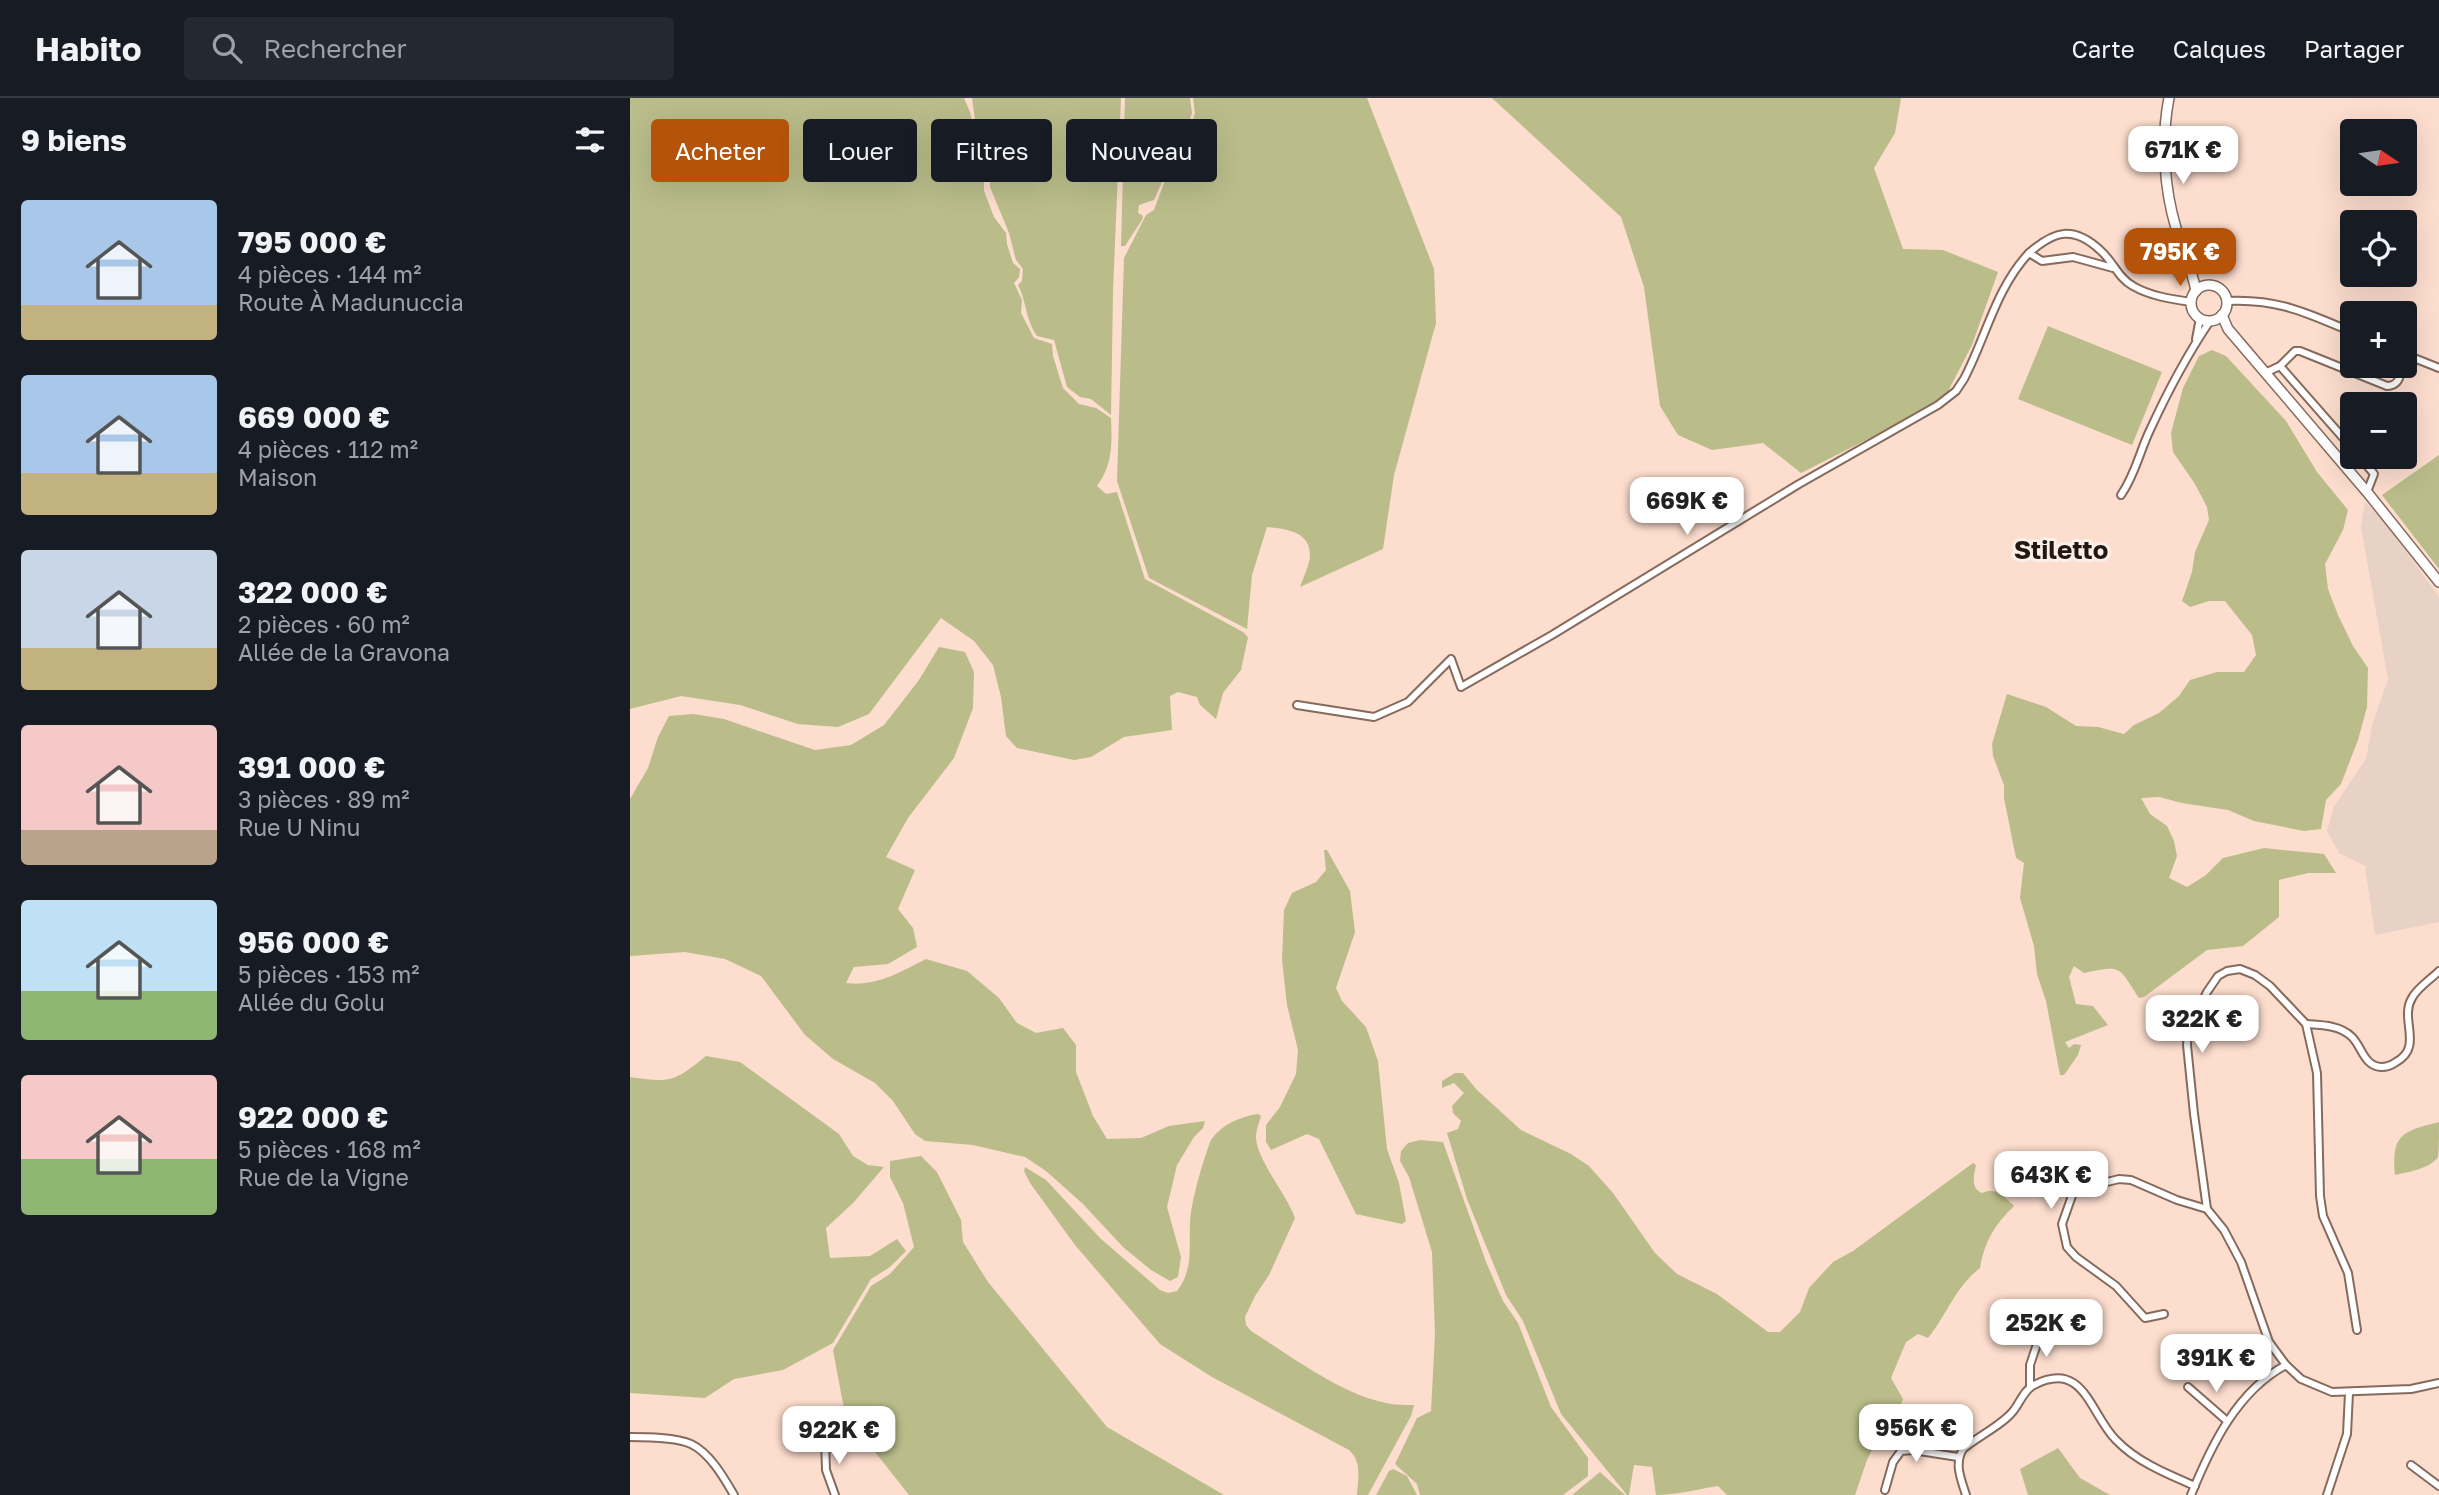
<!DOCTYPE html>
<html lang="fr">
<head>
<meta charset="utf-8">
<style>
	:root { --surface:#171b24; --page:#242831; --text:#f1f3f6; --muted:#9ea1a6; --line:#363941; --accent:#b45309 }
	body { margin:0; font-family:"Golos Text",sans-serif; background:var(--page); color:var(--text); height:100vh; display:flex; flex-direction:column; font-size:26px; white-space:nowrap }
	* { box-sizing:border-box; margin:0 }
	p { font-size:23px; color:var(--muted) }
	.icon { flex:none; width:38px; height:38px; fill:none; stroke:currentColor; stroke-width:2; stroke-linecap:round; stroke-linejoin:round }
	.map { position:relative; flex:1; overflow:hidden }
	.sheet { display:flex; flex-direction:column; background:var(--surface); width:630px }
	.sheet>* { flex:none }
	.banner { position:absolute; left:21px; top:21px; width:665px; height:63px; display:flex; gap:14px }
	.needle { width:46px; rotate:103deg }
	.controls { position:absolute; left:1710px; top:21px; display:grid; gap:14px }
	.controls a { display:grid; place-items:center; width:77px; height:77px; border-radius:7px; background:var(--surface); box-shadow:0 7px 28px #0002; font-size:35px }
	.price { position:absolute; translate:-50% -60px; padding:0 16px; border-radius:14px; background:#fff; color:#222; font-size:23px; line-height:46px; filter:drop-shadow(0 2px 4px #0008) }
	.price::after { content:''; position:absolute; left:50%; top:42px; width:21px; height:16px; margin-left:-10px; background:inherit; clip-path:polygon(0 0,100% 0,50% 100%) }
	.price.active { background:var(--accent); color:#fff }
	ul { padding:0; list-style:none }
	li { display:flex; align-items:center; gap:21px; height:175px; padding:0 21px }
	li span { display:grid; place-items:center; flex:none; width:196px; height:140px; border-radius:7px; color:#555 }
	li>.icon { margin-inline-start:auto }
	span .icon { width:84px; height:84px; fill:#fffc; stroke-width:1 }
	li b { font-size:30px }
	h2 { display:flex; justify-content:space-between; align-items:center; height:84px; padding:0 21px; font-size:30px }
	.chip { padding:0 24px; border-radius:7px; background:var(--surface); box-shadow:0 7px 28px #0002; font-size:24px; line-height:63px }
	.chip.active { background:var(--accent); color:#fff }
	header { display:flex; align-items:center; gap:42px; box-sizing:border-box; height:98px; padding:0 35px; background:var(--surface); border-bottom:2px solid var(--line) }
	header strong { font-size:33px }
	nav { display:flex; gap:38px; margin-inline-start:auto; font-size:24px }
	.search { width:490px; height:63px; background:var(--page); display:flex; align-items:center; gap:18px; box-sizing:border-box; padding:0 24px; border-radius:7px; color:var(--muted); font-size:26px }
	main { display:flex; flex:1; min-height:0 }
	.map>svg:first-child { display:block }
	.commercial { fill:#e8d1c5 }
	.green { fill:#babd8a }
	.lines { fill:none; stroke-linecap:round; stroke-linejoin:round }
	.minor-casing { stroke:#856a5d; stroke-width:10 }
	.secondary-casing { stroke:#856a5d; stroke-width:12 }
	.minor { stroke:#fff; stroke-width:6 }
	.secondary { stroke:#fff; stroke-width:9 }
	.labels { text-anchor:middle; dominant-baseline:central; stroke-width:6; stroke-linejoin:round; paint-order:stroke }
	.district-label { font-size:26px; font-weight:bold; fill:#221712; stroke:#fbefe8 }
</style>
</head>
<body>
<header>
<strong>Habito</strong>
<div class="search"><svg class="icon" aria-label="search" viewBox="0 0 24 24"><circle cx="10" cy="10" r="6"/><path d="M15 15l6 6"/></svg>Rechercher</div>
<nav><a>Carte</a><a>Calques</a><a>Partager</a></nav>
</header>
<main>
<section class="sheet">
<h2>9 biens<svg class="icon" aria-label="filters" viewBox="0 0 24 24"><path d="M4 7h16M4 17h16"/><circle cx="9" cy="7" r="2"/><circle cx="15" cy="17" r="2"/></svg></h2>
<ul>
<li><span style="background:linear-gradient(#a9c7e8 75%,#c2b280 0)"><svg class="icon" aria-label="home" viewBox="0 0 24 24"><path d="M3 11l9-7 9 7M6 9v11h12V9"/></svg></span><div><b>795 000 €</b><p>4 pièces · 144 m²</p><p>Route À Madunuccia</p></div></li>
<li><span style="background:linear-gradient(#a9c7e8 70%,#c2b280 0)"><svg class="icon" aria-label="home" viewBox="0 0 24 24"><path d="M3 11l9-7 9 7M6 9v11h12V9"/></svg></span><div><b>669 000 €</b><p>4 pièces · 112 m²</p><p>Maison</p></div></li>
<li><span style="background:linear-gradient(#c9d6e8 70%,#c2b280 0)"><svg class="icon" aria-label="home" viewBox="0 0 24 24"><path d="M3 11l9-7 9 7M6 9v11h12V9"/></svg></span><div><b>322 000 €</b><p>2 pièces · 60 m²</p><p>Allée de la Gravona</p></div></li>
<li><span style="background:linear-gradient(#f6c9c9 75%,#b9a48a 0)"><svg class="icon" aria-label="home" viewBox="0 0 24 24"><path d="M3 11l9-7 9 7M6 9v11h12V9"/></svg></span><div><b>391 000 €</b><p>3 pièces · 89 m²</p><p>Rue U Ninu</p></div></li>
<li><span style="background:linear-gradient(#bfe0f5 65%,#8fb573 0)"><svg class="icon" aria-label="home" viewBox="0 0 24 24"><path d="M3 11l9-7 9 7M6 9v11h12V9"/></svg></span><div><b>956 000 €</b><p>5 pièces · 153 m²</p><p>Allée du Golu</p></div></li>
<li><span style="background:linear-gradient(#f6c9c9 60%,#8fb573 0)"><svg class="icon" aria-label="home" viewBox="0 0 24 24"><path d="M3 11l9-7 9 7M6 9v11h12V9"/></svg></span><div><b>922 000 €</b><p>5 pièces · 168 m²</p><p>Rue de la Vigne</p></div></li>
</ul>
</section>
<div class="map">
<svg width="1809" height="1397" viewBox="0 0 1809 1397">
	<rect width="100%" height="100%" fill="#fcddce"/>
	<path class="commercial" d="M1735,404L1755,424L1809,499V824L1745,837L1735,768L1709,755L1697,733L1704,709L1736,661L1742,628L1758,581L1731,429Z"/>
	<g class="green">
		<path d="M0,0H334L340,14L346,41V58L354,73V93L364,119L376,135L377,146L383,165L390,171L389,179L384,185L392,202L391,215L404,240L422,246L423,258L433,290L449,306L466,310L481,320C482,346 483,366 467,388L476,396L487,394L515,481L613,534L618,539L611,572L593,595L586,621L570,607L567,599L548,594L540,598L542,632L494,639L461,659L444,662L387,650L376,638L371,599L363,567L344,543L311,520L239,616L208,629L168,626L110,607L51,598L0,611Z"/>
		<path d="M342,0H491L483,193L481,317L461,301L450,299L437,289L424,242L407,238C395,220 397,205 388,187L392,183L393,171L386,162L379,135L360,89V75L350,59Z"/>
		<path d="M495,0H560L562,15L548,59L536,75L524,102L509,107L508,115L513,118L512,122L495,148H491Z"/>
		<path d="M563,0H737L804,171L806,225L764,377L753,451L670,489C673,480 680,466 680,457C680,433 655,431 637,429L622,477L617,531L519,480L487,383L494,160L516,117L524,112L537,77L552,58L565,15Z"/>
		<path d="M862,0H1271L1265,35L1244,70L1273,151L1313,152L1368,174L1342,247L1313,303L1171,375L1133,345L1082,352L1048,337L1030,308L1014,189L991,119Z"/>
		<path d="M1418,228L1532,274L1502,347L1388,301Z"/>
		<path d="M1582,252L1596,258L1656,323L1687,374L1718,412L1713,432L1695,466L1698,491L1708,517L1723,548L1738,570L1737,609L1728,642L1711,686L1696,702L1691,731L1674,733L1624,723L1598,712L1552,705L1529,699L1511,700L1520,716L1537,728L1544,743L1547,758L1539,780L1557,789L1576,777L1593,760L1634,750L1694,756L1706,775H1678L1649,782V819L1613,848L1577,852L1514,899L1509,900C1488,868 1492,867 1454,875L1444,868L1439,879L1446,906L1463,908L1478,927L1435,944L1439,950L1444,946L1451,947L1448,957L1434,977H1430L1416,903L1407,876L1404,848L1390,800L1394,765L1386,760L1374,700V687L1363,658L1362,646L1377,596L1416,609L1446,628L1468,629L1494,636L1504,627L1529,615L1549,598L1560,582L1587,574H1614L1626,557L1622,537L1595,503H1579L1560,509L1552,503L1562,474L1565,454L1579,422L1577,409L1565,386L1543,354L1541,335L1553,290L1569,258Z"/>
		<path d="M1809,357V471L1752,397Z"/>
		<path d="M309,549L335,554L344,574L343,610L324,660L278,720L256,759L285,772L268,811L283,830L287,849L258,866L224,869L216,885C245,889 271,874 296,861L337,873L369,900L387,925L406,935L433,930L446,947V974L463,1018L477,1041L511,1040L539,1028L575,1023L573,1030L564,1039L547,1067L537,1109L551,1159L548,1179L540,1183L521,1172L493,1149L453,1106L416,1073L395,1059L343,1047L295,1043L285,1036L263,1003L245,985L203,961L175,937L131,878L95,861L55,854L0,858V701L18,670L28,639L39,618L63,616L94,621L185,652L221,647L254,627L289,582Z"/>
		<path d="M694,752H697L720,793L725,834L706,890L712,903L736,929L748,963L757,1051L769,1085L776,1123L772,1126L726,1116L689,1041L677,1036L641,1052L636,1044V1027L650,1009L666,976L668,952L657,907L652,862L654,812L662,795L686,784L696,772Z"/>
		<path d="M76,958L110,964L209,1036L223,1058L238,1067L254,1069L223,1105L196,1130L200,1160L240,1158L267,1141L276,1153L260,1169L241,1181L203,1245L153,1272L104,1281L75,1300L0,1295V979C41,985 44,984 76,958Z"/>
		<path d="M825,975H833L847,992L891,1032L941,1056L959,1068L983,1095L1025,1155L1047,1176L1087,1196L1138,1234H1150L1170,1214L1179,1190L1203,1164L1223,1153L1343,1065L1346,1067C1344,1077 1340,1090 1352,1095C1366,1089 1373,1098 1384,1108C1365,1126 1354,1144 1350,1170C1326,1188 1316,1218 1298,1240L1288,1236L1276,1244L1261,1280L1273,1301L1262,1329L1244,1348L1237,1362L1225,1397H1097L1088,1388C1067,1391 1047,1397 1026,1397L1022,1369L1004,1367L999,1397H997L931,1316L893,1223L876,1197L837,1101L817,1035L828,1031L831,1023L823,1015L822,1008L834,995L824,985L812,990V983Z"/>
		<path d="M628,1016L631,1018C629,1025 626,1032 626,1040C627,1062 657,1097 665,1120L639,1177L625,1198L615,1219L616,1227L621,1233C659,1257 712,1297 756,1305C765,1307 775,1307 784,1307L781,1318L738,1397H727C728,1381 732,1363 719,1352L582,1279L530,1246L445,1147L400,1085L394,1073L395,1069L416,1082L470,1140L530,1192L538,1195L547,1193C566,1169 557,1143 561,1114C565,1090 572,1067 580,1044C590,1027 609,1019 628,1016Z"/>
		<path d="M1809,1024C1809,1033 1809,1051 1808,1059C1800,1071 1777,1074 1765,1077C1761,1036 1773,1033 1809,1024Z"/>
		<path d="M790,1042L813,1044L856,1164L873,1203L888,1225L921,1309L958,1360V1378L933,1397H790L787,1386L765,1366L787,1320L801,1313L805,1236L802,1154L779,1079L770,1063L771,1053L778,1045Z"/>
		<path d="M291,1058L307,1074L331,1122L333,1144L358,1184L477,1329L594,1397H279L215,1316L203,1252L241,1188L260,1176L284,1149L273,1105L260,1079V1063Z"/>
		<path d="M1428,1350L1450,1380L1480,1397H1398L1390,1371Z"/>
		<path d="M763,1371L777,1378L787,1397H746L759,1373Z"/>
		<path d="M970,1374L995,1397H942Z"/>
	</g>
	<g class="lines">
		<g class="minor-casing">
			<g id="minor">
				<path d="M1483,170L1443,159L1412,163L1399,155C1424,133 1443,127 1470,152C1483,163 1488,180 1503,188C1520,198 1541,201 1561,204"/>
				<path d="M1596,203C1647,200 1677,215 1722,234"/>
				<path d="M1566,241L1570,220"/>
				<path d="M1774,256L1809,270"/>
				<path d="M1650,268L1665,253H1670L1757,288C1769,288 1770,278 1773,268"/>
				<path d="M1635,275L1650,268L1722,350"/>
				<path d="M1730,359L1744,376L1737,394"/>
				<path d="M1491,397C1506,375 1509,355 1520,332C1537,295 1557,257 1580,223"/>
				<path d="M667,607L744,619L778,604L821,561L831,589L922,537L1169,386L1308,307L1326,293L1334,281C1356,239 1366,190 1399,155"/>
				<path d="M1676,926C1691,927 1710,927 1722,939C1732,949 1734,968 1751,969C1756,969 1762,967 1766,964C1794,949 1769,921 1782,900C1787,890 1801,881 1809,873"/>
				<path d="M1534,1216L1515,1220L1486,1188L1446,1159L1437,1149L1432,1126L1443,1095L1453,1090L1489,1081L1501,1082L1547,1102L1577,1111"/>
				<path d="M1727,1232L1718,1175L1693,1118L1690,1098L1687,975L1676,926L1640,888L1625,877L1610,871L1597,873L1588,878L1577,894L1558,933L1557,947L1564,1016L1577,1111L1594,1132L1611,1164L1639,1244L1656,1267L1671,1281L1702,1294L1781,1291L1809,1285"/>
				<path d="M1400,1288V1267L1412,1231"/>
				<path d="M1558,1289L1597,1323"/>
				<path d="M0,1339C17,1339 46,1339 61,1346C80,1355 94,1380 104,1397"/>
				<path d="M195,1342L196,1372L205,1397"/>
				<path d="M1781,1367L1809,1388"/>
				<path d="M1255,1392L1263,1364L1271,1353L1283,1352L1328,1359"/>
				<path d="M1336,1397C1331,1381 1324,1366 1333,1351C1347,1339 1374,1326 1384,1312C1390,1304 1395,1291 1404,1287C1454,1261 1460,1316 1486,1342C1507,1364 1537,1376 1565,1388"/>
				<path d="M1561,1397C1581,1348 1607,1293 1656,1267"/>
				<path d="M1697,1397L1717,1336L1719,1295"/>
			</g>
		</g>
		<g class="secondary-casing">
			<g id="secondary">
				<path d="M1539,0C1531,41 1534,90 1546,130C1552,151 1562,171 1566,193"/>
				<circle cx="1579" cy="205" r="18"/>
				<path d="M1592,217L1598,231L1737,394L1809,484"/>
			</g>
		</g>
		<use href="#minor" class="minor"/>
		<use href="#secondary" class="secondary"/>
	</g>
	<g class="labels">
		<g class="district-label">
			<text x="1431" y="451">Stiletto</text>
		</g>
	</g>
</svg>
<div class="controls">
<a><svg class="needle" viewBox="-14 -14 28 28"><path d="M0-13l5 13h-10z" fill="#e53935"/><path d="M0 13l5-13h-10z" fill="#9ea1a6"/></svg></a>
<a><svg class="icon" aria-label="locate" viewBox="0 0 24 24"><circle cx="12" cy="12" r="6"/><path d="M12 2v4M12 18v4M2 12h4M18 12h4"/></svg></a>
<a>+</a>
<a>−</a>
</div>
<b class="price" style="left:1553px;top:88px">671K €</b>
<b class="price active" style="left:1550px;top:190px">795K €</b>
<b class="price" style="left:1057px;top:439px">669K €</b>
<b class="price" style="left:1572px;top:957px">322K €</b>
<b class="price" style="left:1421px;top:1113px">643K €</b>
<b class="price" style="left:1416px;top:1261px">252K €</b>
<b class="price" style="left:1586px;top:1296px">391K €</b>
<b class="price" style="left:1286px;top:1366px">956K €</b>
<b class="price" style="left:209px;top:1368px">922K €</b>
<div class="banner">
<a class="chip active">Acheter</a>
<a class="chip">Louer</a>
<a class="chip">Filtres</a>
<a class="chip">Nouveau</a>
</div>
</div>
</main>
</body>
</html>
